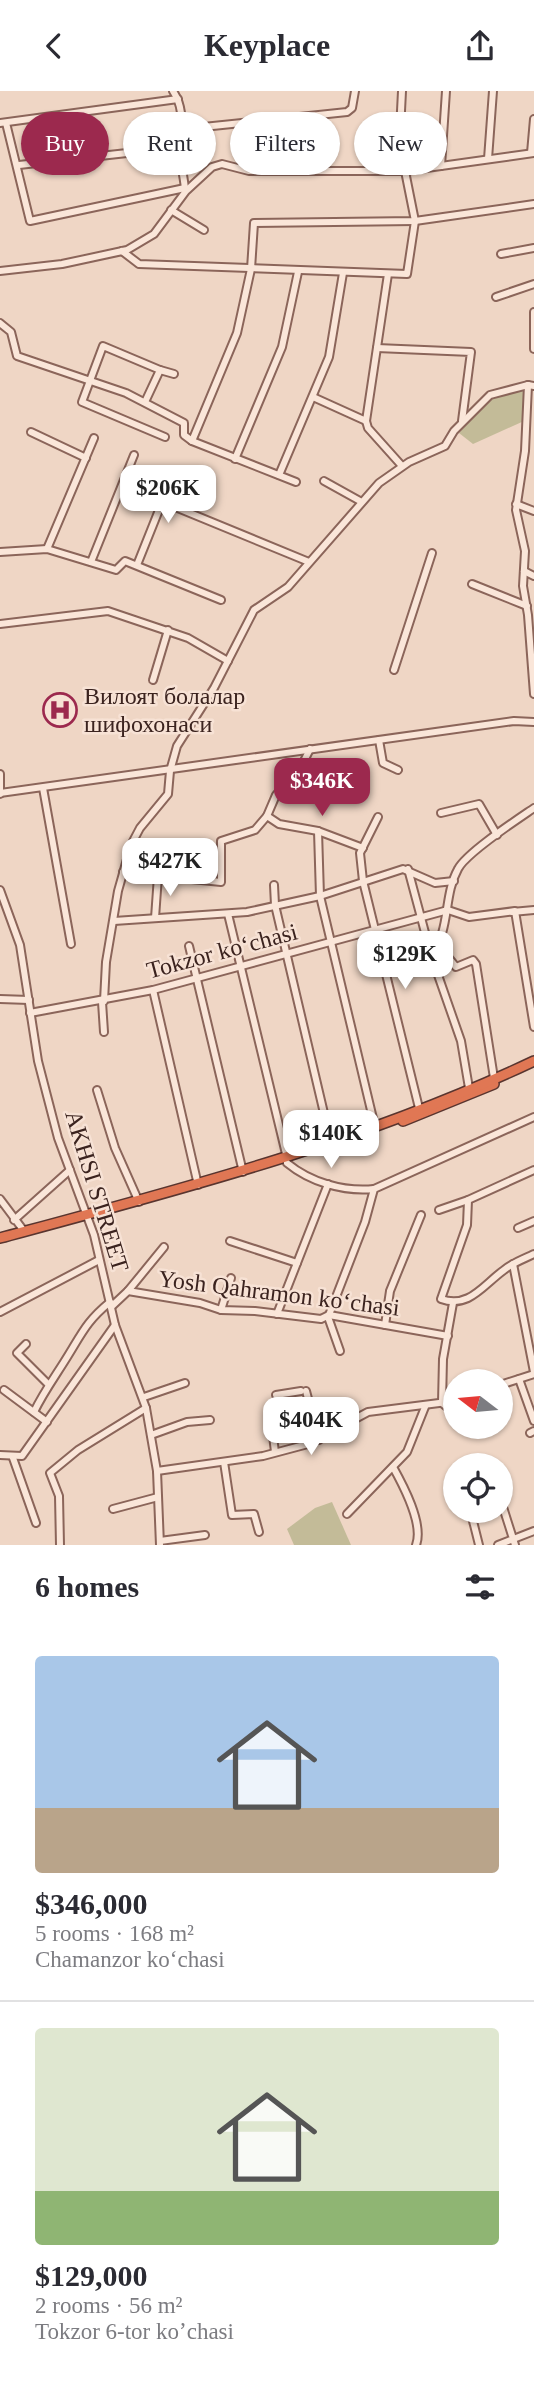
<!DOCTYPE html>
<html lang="en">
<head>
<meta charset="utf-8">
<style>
	:root { --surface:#fff; --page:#f2f2f3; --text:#2b2b33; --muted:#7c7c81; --line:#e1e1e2; --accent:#9c294e }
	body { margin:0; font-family:"Times New Roman",serif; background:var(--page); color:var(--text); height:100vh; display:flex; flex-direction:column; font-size:26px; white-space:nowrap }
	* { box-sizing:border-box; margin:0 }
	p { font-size:23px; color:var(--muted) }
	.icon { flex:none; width:38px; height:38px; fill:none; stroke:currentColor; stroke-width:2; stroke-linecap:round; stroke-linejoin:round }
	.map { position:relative; height:1454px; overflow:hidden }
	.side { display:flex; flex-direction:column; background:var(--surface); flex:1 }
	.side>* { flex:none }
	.top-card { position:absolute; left:21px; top:21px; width:494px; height:63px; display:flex; gap:14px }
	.needle { width:46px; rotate:286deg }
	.tools { position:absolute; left:443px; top:1278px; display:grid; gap:14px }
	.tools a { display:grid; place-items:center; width:70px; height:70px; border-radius:50%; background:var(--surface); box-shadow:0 2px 5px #0004; font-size:35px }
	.price { position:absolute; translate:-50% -60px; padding:0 16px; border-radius:14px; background:#fff; color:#222; font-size:23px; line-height:46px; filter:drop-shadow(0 2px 4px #0008) }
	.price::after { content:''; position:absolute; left:50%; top:42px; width:21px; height:16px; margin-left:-10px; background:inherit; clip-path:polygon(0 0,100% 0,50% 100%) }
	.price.active { background:var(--accent); color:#fff }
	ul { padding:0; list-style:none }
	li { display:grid; align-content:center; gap:14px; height:371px; padding:0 35px }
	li+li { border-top:2px solid var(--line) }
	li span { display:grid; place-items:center; height:217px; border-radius:7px; color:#555 }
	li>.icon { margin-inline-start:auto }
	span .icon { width:126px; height:126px; fill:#fffc; stroke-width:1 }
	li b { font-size:30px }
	h2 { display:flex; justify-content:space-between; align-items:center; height:84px; padding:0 35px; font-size:30px }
	.tag { padding:0 24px; border-radius:32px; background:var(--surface); box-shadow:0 2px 5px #0004; font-size:24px; line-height:63px }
	.tag.active { background:var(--accent); color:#fff }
	header { display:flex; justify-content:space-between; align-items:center; height:91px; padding:0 35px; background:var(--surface); font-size:32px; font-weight:700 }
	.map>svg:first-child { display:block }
	.cemetery { fill:#c3bb98 }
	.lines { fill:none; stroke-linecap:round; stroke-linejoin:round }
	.minor-casing { stroke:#8b655a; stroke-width:10 }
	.highway-casing { stroke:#59352f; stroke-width:12 }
	.minor { stroke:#fae6d9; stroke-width:6 }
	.highway { stroke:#e07754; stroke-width:9 }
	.labels { text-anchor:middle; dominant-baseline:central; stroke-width:5; stroke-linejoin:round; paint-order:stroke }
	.poi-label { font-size:24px; fill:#3b231f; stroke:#f7e2d5; text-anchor:start }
	.street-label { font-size:24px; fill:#3b231f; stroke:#f7e2d5 }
</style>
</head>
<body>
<header><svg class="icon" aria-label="back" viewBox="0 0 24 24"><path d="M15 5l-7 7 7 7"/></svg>Keyplace<svg class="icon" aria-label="share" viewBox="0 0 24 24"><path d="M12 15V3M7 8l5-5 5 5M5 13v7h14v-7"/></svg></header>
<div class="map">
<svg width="534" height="1454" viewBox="0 0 534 1454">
	<rect width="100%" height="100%" fill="#efd6c5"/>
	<g class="cemetery">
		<path d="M526,298L524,330L473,353L459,342L493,304Z"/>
		<path d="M332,1411L351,1454H294L287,1438L315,1417Z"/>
	</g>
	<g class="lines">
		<g class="minor-casing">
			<g id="minor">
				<path d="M173,0C187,21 179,41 181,65C181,76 184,87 185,98"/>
				<path d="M0,32L178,8"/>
				<path d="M6,32L30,130L185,97"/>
				<path d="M184,38L347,21L352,17L355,0"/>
				<path d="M531,62L534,28"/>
				<path d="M488,68L493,0"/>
				<path d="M19,74L181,56"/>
				<path d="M441,75L446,0"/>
				<path d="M398,80L402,0"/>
				<path d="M171,119L204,139"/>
				<path d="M122,160L139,173L407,183L415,130L405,80"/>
				<path d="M501,163L534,157"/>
				<path d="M0,180L62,173L127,159L154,143L186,100L212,76L222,73L249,80H405L534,62"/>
				<path d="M496,206L534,193"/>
				<path d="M534,221V258"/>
				<path d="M0,232L11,241L17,265L126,302L184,332V344L192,350L296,391"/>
				<path d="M377,257L471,261L462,330"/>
				<path d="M160,279L174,283"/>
				<path d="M528,294L525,360L516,419L525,460L523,495L528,524L534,603"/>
				<path d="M313,306L366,330L388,183"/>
				<path d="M145,311L160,279L103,255L82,311L165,346"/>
				<path d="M366,330L368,337L402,375"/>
				<path d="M31,341L86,367"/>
				<path d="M192,350L237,242L251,178L254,132L415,130L534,113"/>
				<path d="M235,368L282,256L298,181"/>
				<path d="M279,384L329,266L343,182"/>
				<path d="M324,390L360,410"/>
				<path d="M163,411L309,471"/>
				<path d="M516,413L534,420"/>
				<path d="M47,458L94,347"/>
				<path d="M0,461L47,458L116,479L125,470L221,509"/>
				<path d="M91,471L134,364"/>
				<path d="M137,474L173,384"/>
				<path d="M524,480L534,485"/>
				<path d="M472,493L527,515"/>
				<path d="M0,533L108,520L188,547L228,570"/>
				<path d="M394,579L432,462"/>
				<path d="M153,589L168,539"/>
				<path d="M379,649L383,672L398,679"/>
				<path d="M0,683V703"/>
				<path d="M43,697L71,853"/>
				<path d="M0,702L514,630L534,631"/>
				<path d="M441,722L479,713L497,744"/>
				<path d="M267,725L279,733L318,740L363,757"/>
				<path d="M378,726L360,762L363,790L419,1017"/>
				<path d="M318,740L320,805L375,1036"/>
				<path d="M408,778L431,864L461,950L469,997"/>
				<path d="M123,781L221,791V750L255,739L267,725L276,704L301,676L310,658"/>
				<path d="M274,794L275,814L331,1052"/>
				<path d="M0,799L20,854L38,970L58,1047L94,1144L115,1234L146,1317L157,1380L160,1454"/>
				<path d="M512,821L534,819"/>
				<path d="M228,823L287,1067"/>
				<path d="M155,827L158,785"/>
				<path d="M114,830L247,821L320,805L403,778L435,792L454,790"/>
				<path d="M189,855L243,1081"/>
				<path d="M439,855L456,876L473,869L476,873L494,987"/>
				<path d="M431,864C451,839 443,805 458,778C466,762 518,728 534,717"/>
				<path d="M153,899L198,1094"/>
				<path d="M0,908L29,909"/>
				<path d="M104,910L106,871L118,800L131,754L140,737L168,703L170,680L177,655L214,597L254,519L288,496L379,392L409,371L445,355L454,340L490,304L528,294L534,295"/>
				<path d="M102,911L104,941"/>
				<path d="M30,922L153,899L448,819L469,826L515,820L534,936"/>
				<path d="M97,999L115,1057L139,1111"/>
				<path d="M287,1072C310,1091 343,1101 374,1098"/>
				<path d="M534,1079L468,1109L467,1134L441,1208C469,1218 483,1194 504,1179C512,1172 524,1168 534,1163"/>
				<path d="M0,1108L24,1140"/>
				<path d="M439,1119L468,1109"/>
				<path d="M14,1129L70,1079"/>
				<path d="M518,1137L534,1130"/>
				<path d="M230,1150L297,1172"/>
				<path d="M513,1173L534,1281"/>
				<path d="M128,1200L164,1156"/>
				<path d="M453,1212L443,1268L442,1312L455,1323"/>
				<path d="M111,1216L128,1200L200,1212L221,1219L255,1220L321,1228L329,1224L448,1245"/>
				<path d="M221,1219L231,1187"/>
				<path d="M0,1221L99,1169"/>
				<path d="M277,1223L328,1093"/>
				<path d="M329,1224L365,1131L374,1098L534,1026"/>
				<path d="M328,1226L340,1260"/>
				<path d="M385,1234L390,1200L421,1124"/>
				<path d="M26,1253L17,1262L48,1293"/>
				<path d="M519,1288L534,1330"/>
				<path d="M500,1294L534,1283"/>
				<path d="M4,1299L47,1331"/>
				<path d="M306,1300L319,1349"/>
				<path d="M276,1304L301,1300"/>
				<path d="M144,1306L185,1292"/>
				<path d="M34,1321C44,1300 57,1283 69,1263C83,1240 88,1229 110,1211"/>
				<path d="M271,1329L275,1361"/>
				<path d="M468,1335L470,1337"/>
				<path d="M530,1342L534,1340"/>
				<path d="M151,1344L187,1331L210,1329"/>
				<path d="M0,1364L22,1365L115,1234"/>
				<path d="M13,1367L36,1432"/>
				<path d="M224,1371L232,1424L254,1423L259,1441"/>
				<path d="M393,1376C403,1394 424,1433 416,1454"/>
				<path d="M157,1380L263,1365L308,1353L368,1321L455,1310"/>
				<path d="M502,1413L515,1454"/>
				<path d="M113,1418L158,1406"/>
				<path d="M347,1423L407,1361L425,1316"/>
				<path d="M472,1426L479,1454"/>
				<path d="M160,1450L205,1444"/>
				<path d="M60,1454L59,1405L50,1382L78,1359L146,1317"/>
				<path d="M498,1454L534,1440"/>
			</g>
		</g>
		<g class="highway-casing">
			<g id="highway">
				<path d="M403,1030L494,993"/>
				<path d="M0,1147C182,1098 363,1051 534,970"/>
			</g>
		</g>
		<use href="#minor" class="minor"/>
		<use href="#highway" class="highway"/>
	</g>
	<defs>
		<g id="hospital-ring" transform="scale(1.75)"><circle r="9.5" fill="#f7e2d5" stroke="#9c294e" stroke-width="1.5"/><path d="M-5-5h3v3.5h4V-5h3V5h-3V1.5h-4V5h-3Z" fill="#9c294e"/></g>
	</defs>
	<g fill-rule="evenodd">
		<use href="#hospital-ring" x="60" y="619"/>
	</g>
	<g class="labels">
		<g class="poi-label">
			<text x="84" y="605">Вилоят болалар<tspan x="84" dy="28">шифохонаси</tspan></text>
		</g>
		<g class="street-label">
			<text transform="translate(222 860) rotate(-15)">Tokzor koʻchasi</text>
			<text transform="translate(97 1100) rotate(73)">AKHSI STREET</text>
			<text transform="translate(279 1202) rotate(7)">Yosh Qahramon koʻchasi</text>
		</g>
	</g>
</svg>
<div class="tools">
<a><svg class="needle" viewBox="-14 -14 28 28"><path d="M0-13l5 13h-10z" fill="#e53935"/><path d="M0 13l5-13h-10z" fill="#7c7c81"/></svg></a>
<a><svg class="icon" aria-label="locate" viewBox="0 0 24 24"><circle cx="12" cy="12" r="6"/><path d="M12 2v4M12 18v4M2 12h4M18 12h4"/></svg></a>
</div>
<b class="price" style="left:168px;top:434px">$206K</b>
<b class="price active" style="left:322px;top:727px">$346K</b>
<b class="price" style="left:170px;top:807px">$427K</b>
<b class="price" style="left:405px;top:900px">$129K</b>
<b class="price" style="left:331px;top:1079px">$140K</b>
<b class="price" style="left:311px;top:1366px">$404K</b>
<div class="top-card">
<a class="tag active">Buy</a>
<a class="tag">Rent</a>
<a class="tag">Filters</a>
<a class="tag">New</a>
</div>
</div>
<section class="side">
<h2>6 homes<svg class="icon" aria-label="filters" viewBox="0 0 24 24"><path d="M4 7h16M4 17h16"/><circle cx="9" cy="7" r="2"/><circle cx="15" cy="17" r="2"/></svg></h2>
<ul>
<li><span style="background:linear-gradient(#a9c7e8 70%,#b9a48a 0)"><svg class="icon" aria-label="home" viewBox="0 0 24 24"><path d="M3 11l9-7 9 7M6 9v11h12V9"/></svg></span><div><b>$346,000</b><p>5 rooms · 168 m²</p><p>Chamanzor koʻchasi</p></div></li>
<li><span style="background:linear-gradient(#dfe7d0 75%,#8fb573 0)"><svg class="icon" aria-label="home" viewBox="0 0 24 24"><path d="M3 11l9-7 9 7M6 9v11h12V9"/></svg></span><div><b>$129,000</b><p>2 rooms · 56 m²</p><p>Tokzor 6-tor koʼchasi</p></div></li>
</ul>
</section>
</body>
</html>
